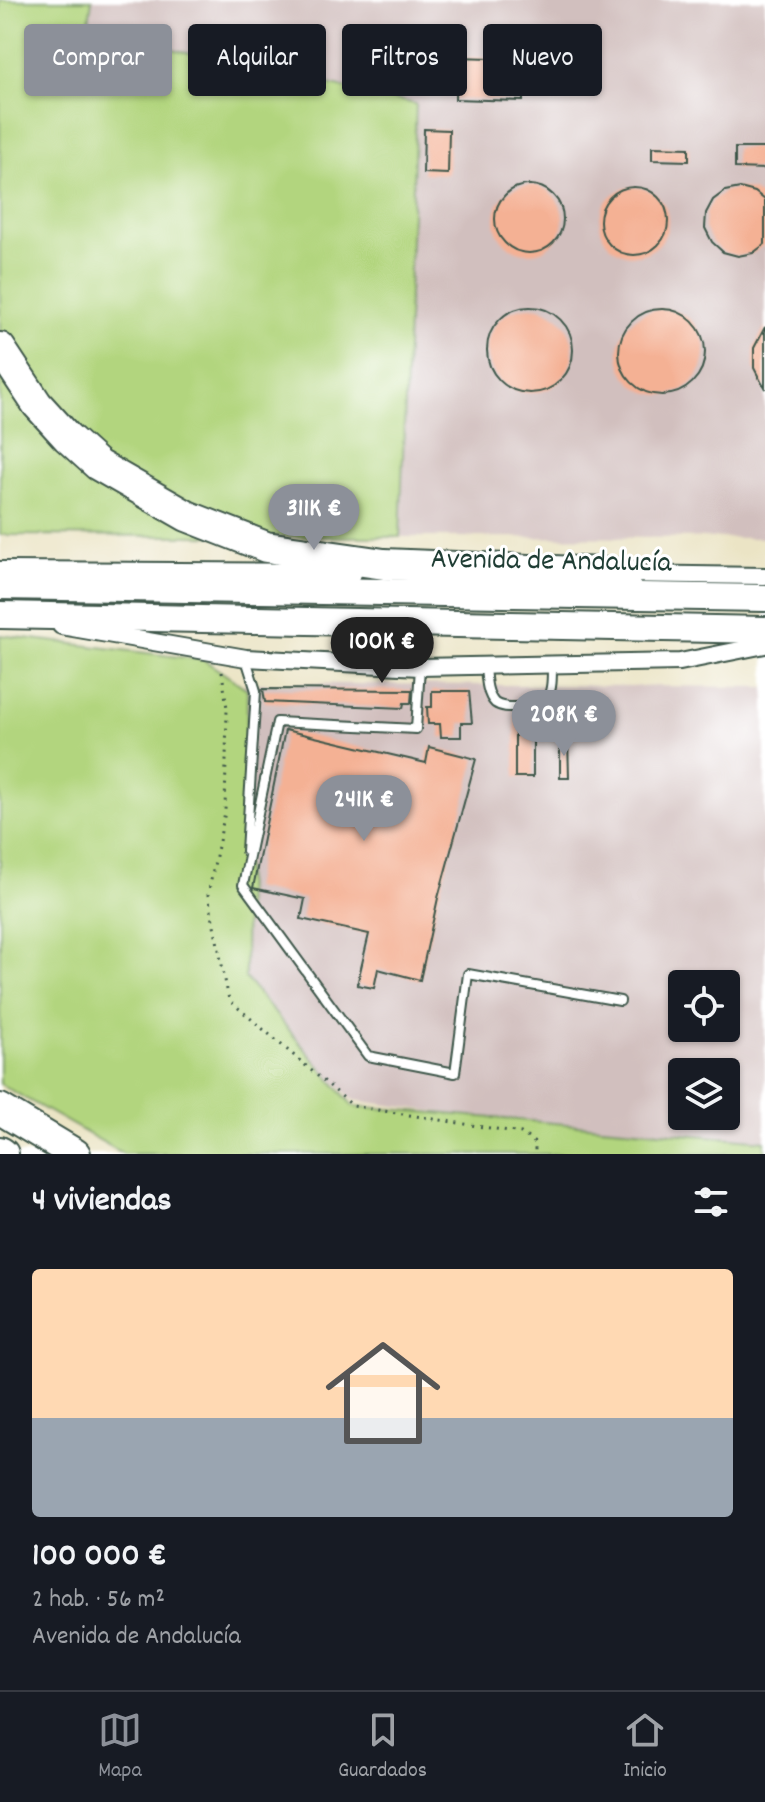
<!DOCTYPE html>
<html lang="es">
<head>
<meta charset="utf-8">
<style>
	:root { --surface:#171b24; --page:#242831; --text:#f1f3f6; --muted:#9ea1a6; --line:#363941; --accent:#8c9099 }
	body { margin:0; font-family:Dekko,sans-serif; background:var(--page); color:var(--text); height:100vh; display:flex; flex-direction:column; font-size:30px; white-space:nowrap }
	* { box-sizing:border-box; margin:0 }
	p { font-size:26px; color:var(--muted) }
	.icon { flex:none; width:44px; height:44px; fill:none; stroke:currentColor; stroke-width:2; stroke-linecap:round; stroke-linejoin:round }
	.map { position:relative; height:1154px; overflow:hidden }
	.details { display:flex; flex-direction:column; background:var(--surface); flex:1 }
	.details>* { flex:none }
	.hud { position:absolute; left:24px; top:24px; width:718px; height:72px; display:flex; gap:16px }
	.fabs { position:absolute; left:668px; top:970px; display:grid; gap:16px }
	.fabs a { display:grid; place-items:center; width:72px; height:72px; border-radius:8px; background:var(--surface); box-shadow:0 2px 6px #0004; font-size:40px }
	.price { position:absolute; translate:-50% -68px; padding:0 18px; border-radius:28px; background:var(--accent); color:#fff; font-size:26px; line-height:52px; filter:drop-shadow(0 2px 4px #0008) }
	.price::after { content:''; position:absolute; left:50%; top:48px; width:24px; height:18px; margin-left:-12px; background:inherit; clip-path:polygon(0 0,100% 0,50% 100%) }
	.price.on { background:#222; color:#fff }
	ul { padding:0; list-style:none }
	li { display:grid; align-content:center; gap:16px; height:424px; padding:0 32px }
	li+li { border-top:2px solid var(--line) }
	li span { display:grid; place-items:center; height:248px; border-radius:8px; color:#555 }
	li>.icon { margin-inline-start:auto }
	span .icon { width:144px; height:144px; fill:#fffc; stroke-width:1 }
	li b { font-size:34px }
	h2 { display:flex; justify-content:space-between; align-items:center; height:96px; padding:0 32px; font-size:34px }
	.tag { padding:0 28px; border-radius:8px; background:var(--surface); box-shadow:0 2px 6px #0004; font-size:28px; line-height:72px }
	.tag.on { background:var(--accent); color:#fff }
	.menu { display:flex; justify-content:space-around; align-items:center; height:112px; border-top:2px solid var(--line); background:var(--surface); font-size:22px; color:var(--muted) }
	.menu a { display:grid; justify-items:center; gap:4px }
	.menu .on { color:var(--accent) }
	.map>svg:first-child { display:block }
	.industrial { fill:#d1bfbe; fill-rule:evenodd }
	.green { fill:#b2d57e; stroke:#688959; stroke-width:2 }
	.building { fill:#f4b194 }
	.lines { fill:none; stroke-linecap:round; stroke-linejoin:round }
	.service-casing { stroke:#3e564a; stroke-width:12 }
	.minor-casing { stroke:#3e564a; stroke-width:20 }
	.primary-casing { stroke:#3e564a; stroke-width:30 }
	.motorway-casing { stroke:#3e564a; stroke-width:34 }
	.path { stroke:#3e564a; stroke-width:3; stroke-dasharray:2 6; stroke-linecap:butt }
	.service { stroke:#fff; stroke-width:8 }
	.minor { stroke:#fff; stroke-width:16 }
	.primary { stroke:#fff; stroke-width:26 }
	.motorway { stroke:#fff; stroke-width:30 }
	.labels { text-anchor:middle; dominant-baseline:central; stroke-width:6; stroke-linejoin:round; paint-order:stroke }
	.street-label { font-size:30px; fill:#1f3d34; stroke:#fff }
</style>
</head>
<body>
<div class="map">
<svg width="765" height="1154" viewBox="0 0 765 1154">
	<rect width="100%" height="100%" fill="#fff"/>
	<filter id="ink" filterUnits="userSpaceOnUse"><feTurbulence type="fractalNoise" baseFrequency=".0125" numOctaves="2"/><feDisplacementMap in="SourceGraphic" scale="16" xChannelSelector="R" yChannelSelector="G"/><feConvolveMatrix kernelMatrix="1 2 1 2 8 2 1 2 1" color-interpolation-filters="sRGB"/></filter>
	<filter id="wash" filterUnits="userSpaceOnUse"><feTurbulence type="fractalNoise" baseFrequency=".006" numOctaves="4" result="noise"/><feDisplacementMap in="SourceGraphic" scale="32" xChannelSelector="R" yChannelSelector="G"/><feGaussianBlur stdDeviation="1.8" result="paint"/><feColorMatrix in="noise" values="0 0 0 0 0 0 0 0 0 0 0 0 0 0 0 0 0 1.4 0 .05"/><feComposite in="paint" operator="in"/></filter>
	<g filter="url(#wash)">
		<rect width="100%" height="100%" fill="#ebe4c5"/>
		<g class="industrial">
			<path d="M92,0H765V538L400,537L416,105L88,30Z"/>
			<path d="M244,683L765,687V1154H738L353,1100L232,978ZM682,984H726V1028H682ZM682,1072H726V1116H682Z"/>
		</g>
		<g class="green">
			<path d="M0,0H92L88,30L416,104L400,537L0,535Z"/>
			<path d="M0,635L204,660L247,689L245,978L353,1106L765,1141V1154H124L0,1084Z"/>
		</g>
		<g id="blocks">
			<g class="building">
				<path d="M456,57L524,59L523,101L455,99Z"/>
				<path d="M424,129L449,130L448,174L423,173Z"/>
				<path d="M652,147L689,148V161L652,160Z"/>
				<path d="M735,148H765V169L735,168Z"/>
				<circle cx="529" cy="219" r="34"/>
				<circle cx="634" cy="221" r="34"/>
				<path d="M740,188L755,192L765,200V244L753,253L738,256L723,252L712,242L705,228L706,213L713,200L725,191Z"/>
				<circle cx="530" cy="350" r="43"/>
				<circle cx="662" cy="352" r="43"/>
				<path d="M765,327V389L754,368V348Z"/>
				<path d="M263,689L412,690L411,703H404L403,708L265,702Z"/>
				<path d="M432,691H469L472,723H461V737H441L440,724H428L427,707H432Z"/>
				<rect x="515" y="714" width="18" height="63"/>
				<path d="M285,730L426,763L429,747L476,759L438,898L420,980L378,969L374,988L357,985L369,934L301,919L305,899L253,888Z"/>
				<path d="M560,737H568L569,778H560Z"/>
			</g>
		</g>
	</g>
	<g filter="url(#ink)">
		<use href="#blocks" fill-opacity="0" stroke="#3e564a" stroke-width="2"/>
		<g class="lines">
			<g class="service-casing">
				<g id="service">
					<path d="M485,666C486,677 486,694 495,703C502,708 512,707 520,707C552,706 552,693 552,665"/>
					<path d="M420,667L416,729L277,722L243,885L368,1056L455,1073L468,974L620,1001"/>
					<path d="M246,851L256,691L246,659"/>
				</g>
			</g>
			<g class="minor-casing">
				<g id="minor">
					<path d="M0,570L354,572"/>
					<path d="M622,574L765,576"/>
					<path d="M61,626L246,658L420,667L680,662L765,645"/>
				</g>
			</g>
			<g class="primary-casing">
				<g id="primary">
					<path d="M0,586L765,598"/>
					<path d="M0,615L765,630"/>
				</g>
			</g>
			<g class="motorway-casing">
				<g id="motorway">
					<path d="M0,348L37,404L67,437L98,465L187,516L266,547L384,564L627,574"/>
					<path d="M0,1109L75,1154"/>
					<path d="M0,1152L3,1154"/>
				</g>
			</g>
			<path class="path" d="M222,672L227,708L225,812L208,895L229,1000L353,1106L521,1133L535,1143V1154"/>
			<use href="#service" class="service"/>
			<use href="#minor" class="minor"/>
			<use href="#primary" class="primary"/>
			<use href="#motorway" class="motorway"/>
		</g>
	</g>
	<g class="labels">
		<g class="street-label">
			<text transform="translate(551 563) rotate(1)">Avenida de Andalucía</text>
		</g>
	</g>
</svg>
<div class="fabs">
<a><svg class="icon" aria-label="locate" viewBox="0 0 24 24"><circle cx="12" cy="12" r="6"/><path d="M12 2v4M12 18v4M2 12h4M18 12h4"/></svg></a>
<a><svg class="icon" aria-label="layers" viewBox="0 0 24 24"><path d="M12 4l9 5-9 5-9-5zM3 14l9 5 9-5"/></svg></a>
</div>
<b class="price" style="left:314px;top:552px">311K €</b>
<b class="price on" style="left:382px;top:685px">100K €</b>
<b class="price" style="left:564px;top:758px">208K €</b>
<b class="price" style="left:364px;top:843px">241K €</b>
<div class="hud">
<a class="tag on">Comprar</a>
<a class="tag">Alquilar</a>
<a class="tag">Filtros</a>
<a class="tag">Nuevo</a>
</div>
</div>
<section class="details">
<h2>4 viviendas<svg class="icon" aria-label="filters" viewBox="0 0 24 24"><path d="M4 7h16M4 17h16"/><circle cx="9" cy="7" r="2"/><circle cx="15" cy="17" r="2"/></svg></h2>
<ul>
<li><span style="background:linear-gradient(#ffd9b3 60%,#9aa5b1 0)"><svg class="icon" aria-label="home" viewBox="0 0 24 24"><path d="M3 11l9-7 9 7M6 9v11h12V9"/></svg></span><div><b>100 000 €</b><p>2 hab. · 56 m²</p><p>Avenida de Andalucía</p></div></li>
</ul>
</section>
<nav class="menu">
<a class="on"><svg class="icon" aria-label="map" viewBox="0 0 24 24"><path d="M3 6l6-2 6 2 6-2v14l-6 2-6-2-6 2zM9 4v14M15 6v14"/></svg>Mapa</a>
<a><svg class="icon" aria-label="saved" viewBox="0 0 24 24"><path d="M7 4h10v16l-5-4-5 4z"/></svg>Guardados</a>
<a><svg class="icon" aria-label="home" viewBox="0 0 24 24"><path d="M3 11l9-7 9 7M6 9v11h12V9"/></svg>Inicio</a>
</nav>
</body>
</html>
